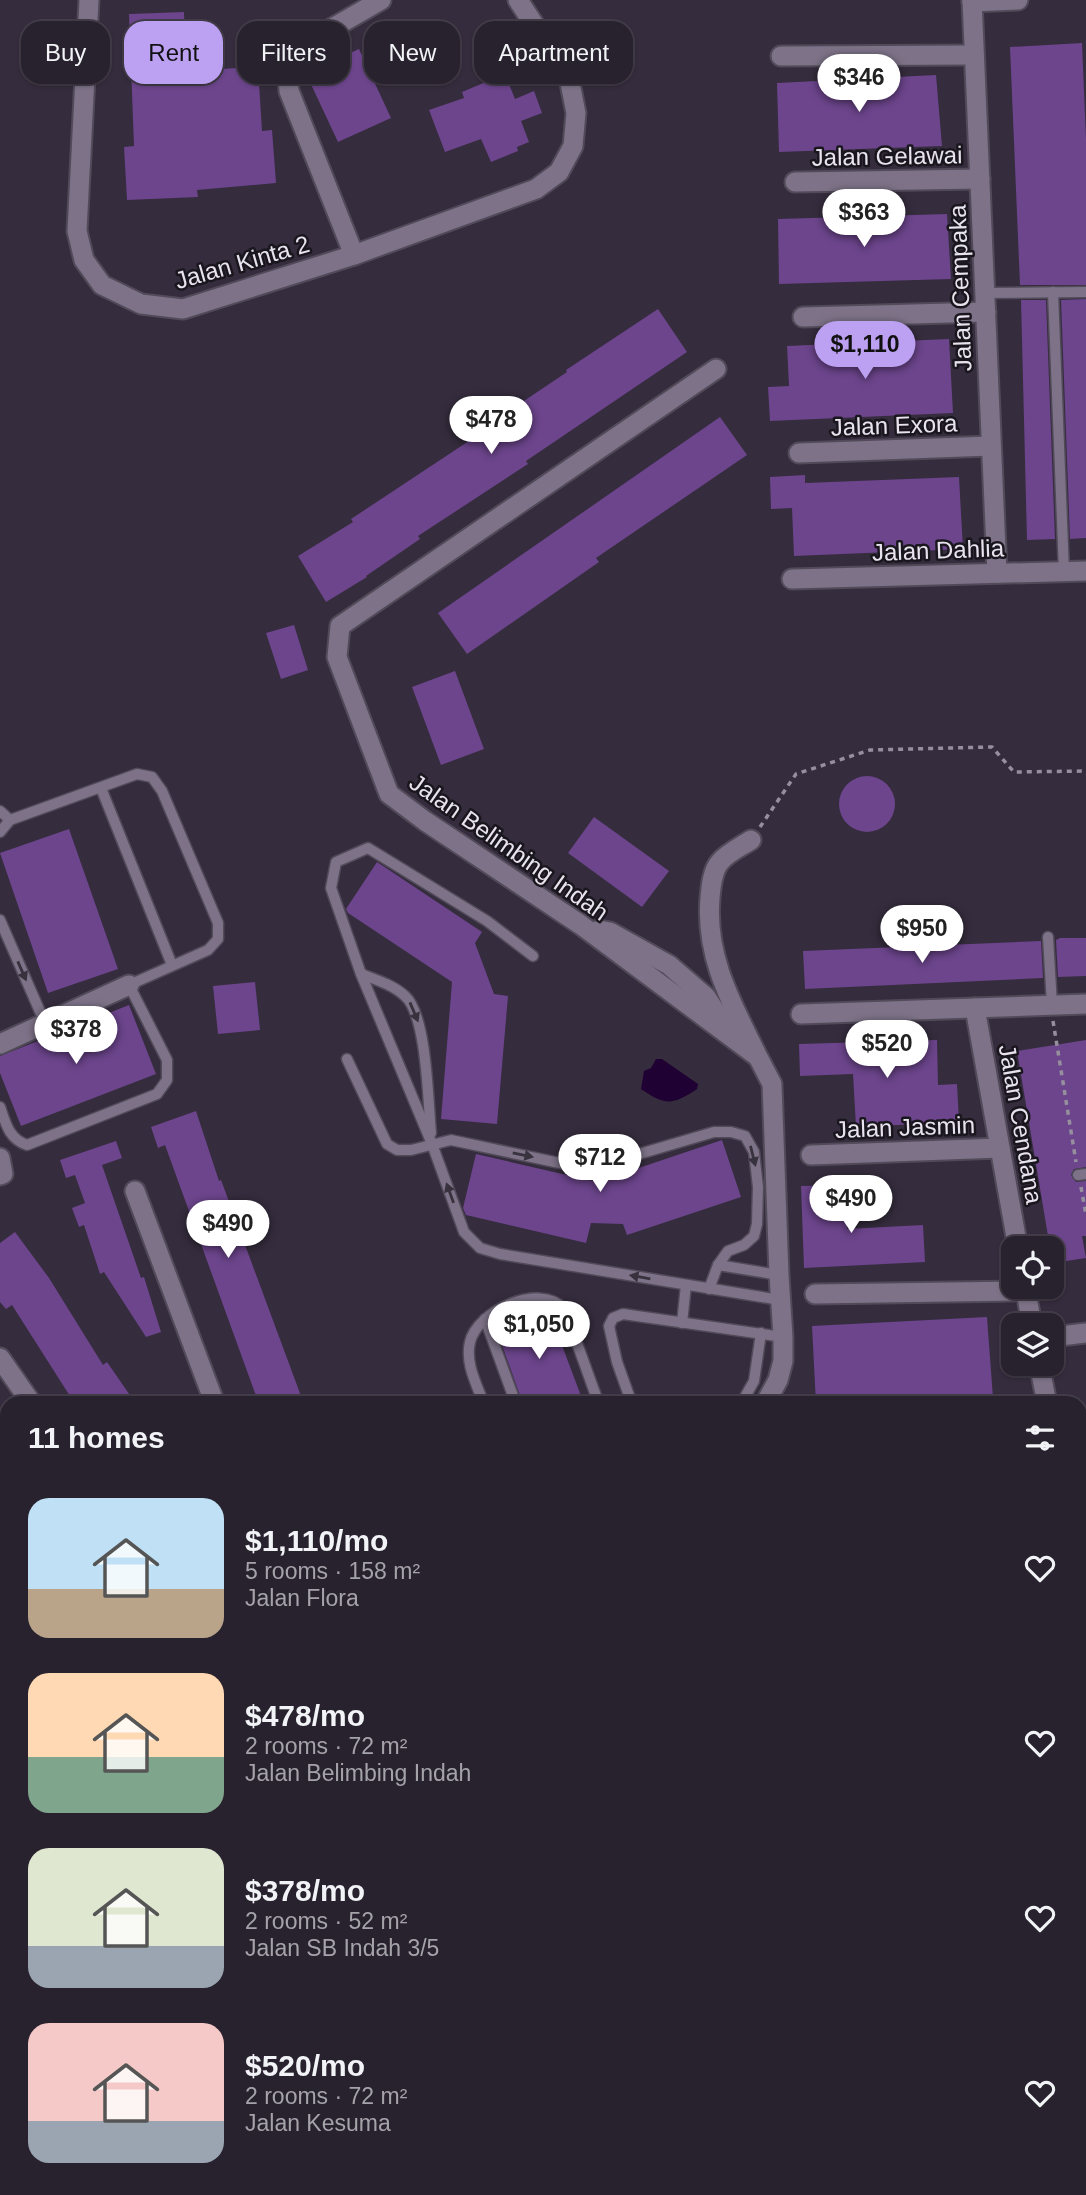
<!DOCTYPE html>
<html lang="en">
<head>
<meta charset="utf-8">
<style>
	:root { --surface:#28212e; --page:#302936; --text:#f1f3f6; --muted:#a5a3aa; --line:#443e4a; --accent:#bca0f2 }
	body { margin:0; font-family:Arial,sans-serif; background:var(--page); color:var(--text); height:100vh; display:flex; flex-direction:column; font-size:26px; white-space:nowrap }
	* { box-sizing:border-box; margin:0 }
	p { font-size:23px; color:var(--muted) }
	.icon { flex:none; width:38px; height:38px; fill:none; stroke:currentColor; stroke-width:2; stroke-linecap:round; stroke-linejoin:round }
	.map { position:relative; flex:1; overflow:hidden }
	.drawer { position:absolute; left:0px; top:1396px; width:1087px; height:800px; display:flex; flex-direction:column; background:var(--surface); border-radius:21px 21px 0 0; box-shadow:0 2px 5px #0004,0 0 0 2px var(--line) }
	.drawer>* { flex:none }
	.hud { position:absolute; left:21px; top:21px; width:700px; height:63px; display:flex; gap:14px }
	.tools { position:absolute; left:1001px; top:1236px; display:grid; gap:14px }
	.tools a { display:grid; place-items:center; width:63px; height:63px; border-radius:14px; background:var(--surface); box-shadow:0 2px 5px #0004,0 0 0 2px var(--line); font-size:35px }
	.price { position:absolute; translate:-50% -60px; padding:0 16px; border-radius:24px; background:#fff; color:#222; font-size:23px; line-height:46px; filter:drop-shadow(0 2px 4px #0008) }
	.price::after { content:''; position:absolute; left:50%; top:42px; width:21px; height:16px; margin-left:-10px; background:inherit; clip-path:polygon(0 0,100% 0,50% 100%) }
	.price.on { background:var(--accent); color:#111 }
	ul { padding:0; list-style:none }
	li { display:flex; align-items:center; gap:21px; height:175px; padding:0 28px }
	li span { display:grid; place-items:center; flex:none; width:196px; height:140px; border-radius:21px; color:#555 }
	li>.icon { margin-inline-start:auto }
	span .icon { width:84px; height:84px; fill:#fffc; stroke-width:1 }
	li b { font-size:30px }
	h2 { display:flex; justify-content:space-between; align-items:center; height:84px; padding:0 28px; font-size:30px }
	.tag { padding:0 24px; border-radius:21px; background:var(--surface); box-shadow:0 2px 5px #0004,0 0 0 2px var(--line); font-size:24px; line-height:63px }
	.tag.on { background:var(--accent); color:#111 }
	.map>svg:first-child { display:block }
	.green { fill:#492c60 }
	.water { fill:#200133 }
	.building { fill:#6c458c }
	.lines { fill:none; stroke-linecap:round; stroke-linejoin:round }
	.lane-casing { stroke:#514a59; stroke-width:13 }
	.street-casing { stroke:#514a59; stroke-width:23 }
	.secondary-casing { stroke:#514a59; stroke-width:24 }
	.path { stroke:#968f9d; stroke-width:3.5; stroke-dasharray:5 5; stroke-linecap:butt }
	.lane { stroke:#7d7287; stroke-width:10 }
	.street { stroke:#7d7287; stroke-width:19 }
	.secondary { stroke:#7d7287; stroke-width:21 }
	.oneway { fill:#38323e }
	.labels { text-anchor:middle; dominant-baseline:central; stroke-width:5; stroke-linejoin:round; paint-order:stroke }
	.street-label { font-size:24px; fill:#e9e3ef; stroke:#1a161e }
</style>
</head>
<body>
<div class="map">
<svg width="1086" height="2195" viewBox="0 0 1086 2195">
	<rect width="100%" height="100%" fill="#352c3d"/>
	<path class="green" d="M0,1795L7,1802V1896L0,1895Z"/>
	<path class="water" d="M656,1059H662L698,1084L697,1089C672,1106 664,1105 641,1089L644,1071L651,1068Z"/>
	<g class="building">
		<path d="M184,12L186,71L258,67L262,131L272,130L276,183L197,190L198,197L127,200L124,147L134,146L129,14Z"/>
		<path d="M1082,43L1086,139V285H1020L1010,47Z"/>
		<path d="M359,49L391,118L338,142L309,80L342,65L339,58Z"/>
		<path d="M505,74L515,99L534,91L542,113L521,121L529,142L517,147L518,151L491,162L481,139L445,152L429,110L464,98L462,92Z"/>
		<path d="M936,75L942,146L779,152L777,83Z"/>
		<path d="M947,214L951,279L779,284L778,219Z"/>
		<path d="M1086,299V538L1070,539L1061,300Z"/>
		<path d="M1021,300H1046L1055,539L1027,540Z"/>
		<path d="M658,309L687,352L526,461L528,464L418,536L420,539L366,576L367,577L326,602L298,556L353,522L351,519L514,411L512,409L567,372L566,370Z"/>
		<path d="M949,339L953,413L770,421L768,387L789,386L787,346Z"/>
		<path d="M720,417L747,455L596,558L599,562L467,654L438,613Z"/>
		<path d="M805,475V483L959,477L963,549L794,556L792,508L771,509L770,477Z"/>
		<path d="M294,625L308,670L281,679L266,633Z"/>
		<path d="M455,671L484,749L441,765L412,687Z"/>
		<circle cx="867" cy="804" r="28"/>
		<path d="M594,817L669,871L642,907L568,853Z"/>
		<path d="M69,829L118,969L48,993L0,853Z"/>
		<path d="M377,862L482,932L475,943L494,994L508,996L497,1124L441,1119L452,982L348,913L346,909Z"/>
		<path d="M1060,938H1086V976L1058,977L1056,940Z"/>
		<path d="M1041,941L1043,978L805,989L803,951Z"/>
		<path d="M255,982L260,1030L218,1034L213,986Z"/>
		<path d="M129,1005L156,1074L21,1126L0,1073V1056Z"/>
		<path d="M937,1040L938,1085L957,1084L959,1122L856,1127L853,1074L800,1076L799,1044Z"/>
		<path d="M1086,1040V1167L1074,1169L1071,1175L1076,1182L1086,1181V1236H1082L1086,1258L1053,1263L1052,1248H1050L1017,1051Z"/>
		<path d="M196,1111L219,1181L221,1180L301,1396L281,1404H259L165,1145L158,1148L151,1127Z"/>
		<path d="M722,1140L741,1197L627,1235L623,1224L591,1223L586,1243L466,1215L463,1208L476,1154L597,1182Z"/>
		<path d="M116,1141L122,1158L102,1165L141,1278L144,1277L161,1332L146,1337L104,1272L100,1274L84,1225L79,1227L72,1208L85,1203L75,1175L66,1178L60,1160Z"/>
		<path d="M845,1185L847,1229L923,1225L925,1262L804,1268L801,1186Z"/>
		<path d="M15,1232L49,1278L103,1365L107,1362L136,1404H75L12,1305L6,1309L0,1302V1243Z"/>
		<path d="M548,1308L584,1404H523L496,1328Z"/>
		<path d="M987,1317L993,1398L816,1404L812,1326Z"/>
	</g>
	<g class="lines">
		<g class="lane-casing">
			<g id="lane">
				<path d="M1053,292L1064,572"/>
				<path d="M985,293L1086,292"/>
				<path d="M101,788L172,965"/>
				<path d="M0,811L10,820"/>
				<path d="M0,832L10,820L137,774L152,777L162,791L218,923V939L208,950L129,985L167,1060V1080L157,1094L27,1145C9,1139 6,1124 0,1107"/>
				<path d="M0,920L45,1023"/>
				<path d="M1048,937L1052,1005"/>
				<path d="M533,956L487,921L368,848L336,862L331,888L361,974L432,1144L464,1232L480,1248L500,1254L780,1300"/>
				<path d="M361,974C377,980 393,985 405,996C427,1015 428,1103 431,1133"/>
				<path d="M347,1059L387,1144L397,1150H411L451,1140L588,1169L714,1132H731L745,1136L754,1152L758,1187L757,1224L754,1236L744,1245L728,1251L718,1265L779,1275"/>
				<path d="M1078,1175L1086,1174"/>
				<path d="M709,1289L718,1265"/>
				<path d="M485,1319L516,1404"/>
				<path d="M682,1323L686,1285"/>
				<path d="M484,1404C476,1383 465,1363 470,1342C477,1311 539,1283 563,1308C568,1313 570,1325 573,1333C582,1356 590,1380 599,1404"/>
				<path d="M632,1404L617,1362L609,1326L613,1318L623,1314L783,1337"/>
				<path d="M741,1404L754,1381L761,1333"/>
				<path d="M1080,1926L1086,1925"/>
				<path d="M1080,1938L1086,1967"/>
				<path d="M0,1988H7"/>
				<path d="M0,2140L7,2141"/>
				<path d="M335,2189V2195"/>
				<path d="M1011,2195L1013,2189"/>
			</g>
		</g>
		<g class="street-casing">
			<g id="street">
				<path d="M89,0L77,231L84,260L102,285L141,304L183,309L354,255L536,189L559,172L573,146L576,113L569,78L518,0"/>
				<path d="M972,0L997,573"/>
				<path d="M972,2L1018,0"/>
				<path d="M781,56L974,55"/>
				<path d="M795,182L980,179"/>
				<path d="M354,255L289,91L287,69L298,48L381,0"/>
				<path d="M803,317L986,312"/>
				<path d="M716,369L340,626L337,657L389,794L425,821L581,925L758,1057L772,1084L779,1275L783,1337V1361L778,1380L765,1404"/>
				<path d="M799,453L991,446"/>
				<path d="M792,579L1086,571"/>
				<path d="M751,840C742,846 727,853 720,862C712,871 711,887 710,898C705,956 731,1002 756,1053"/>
				<path d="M599,930L610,932L669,965L706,997L725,1026"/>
				<path d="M975,1008L1018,1248"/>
				<path d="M801,1014L1086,1004"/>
				<path d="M0,1044L129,985"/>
				<path d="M811,1155L1000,1148"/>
				<path d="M0,1158L3,1174L0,1175"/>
				<path d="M135,1191L215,1404"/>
				<path d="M1025,1286L1032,1325"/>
				<path d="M815,1294L1026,1291"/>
				<path d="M1052,1337L1086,1333"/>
				<path d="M0,1358L32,1404"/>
				<path d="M1039,1363L1047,1404"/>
				<path d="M1080,1584L1086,1618"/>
				<path d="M1080,1708H1086"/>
				<path d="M0,1906H7"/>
				<path d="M0,2064H7"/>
				<path d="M1080,2163L1086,2165"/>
				<path d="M255,2189L256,2195"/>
				<path d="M759,2189L761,2195"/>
				<path d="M421,2195V2189"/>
			</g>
		</g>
		<g class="secondary-casing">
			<g id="secondary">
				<path d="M0,1774L7,1783"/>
				<path d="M1080,2105L1086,2107"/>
			</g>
		</g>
		<g class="path">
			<path d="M760,827L796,774L870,750L992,747L1014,772L1086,771"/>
			<path d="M1053,1021L1076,1162"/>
			<path d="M1081,1187L1086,1215"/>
		</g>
		<use href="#lane" class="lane"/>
		<use href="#street" class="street"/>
		<use href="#secondary" class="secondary"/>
	</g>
	<defs><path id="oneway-solid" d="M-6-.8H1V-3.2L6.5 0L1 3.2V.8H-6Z" transform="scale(1.75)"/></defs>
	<g class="oneway">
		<use href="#oneway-solid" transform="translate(22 971) rotate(66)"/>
		<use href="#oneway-solid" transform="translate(414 1012) rotate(67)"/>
		<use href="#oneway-solid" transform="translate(523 1155) rotate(12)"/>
		<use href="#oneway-solid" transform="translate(753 1156) rotate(76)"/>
		<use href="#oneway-solid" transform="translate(450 1193) rotate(-110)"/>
		<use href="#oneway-solid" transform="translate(640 1277) rotate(-170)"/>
	</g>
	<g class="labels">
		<g class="street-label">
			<text transform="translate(887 156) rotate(-1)">Jalan Gelawai</text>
			<text transform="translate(242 262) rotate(-16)">Jalan Kinta 2</text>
			<text transform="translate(960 288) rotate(-92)">Jalan Cempaka</text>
			<text transform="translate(894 425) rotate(-2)">Jalan Exora</text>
			<text transform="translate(938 550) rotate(-2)">Jalan Dahlia</text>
			<text transform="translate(509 847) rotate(35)">Jalan Belimbing Indah</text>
			<text transform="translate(1021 1124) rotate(80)">Jalan Cendana</text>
			<text transform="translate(905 1127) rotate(-2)">Jalan Jasmin</text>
		</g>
	</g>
</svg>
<div class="tools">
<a><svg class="icon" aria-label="locate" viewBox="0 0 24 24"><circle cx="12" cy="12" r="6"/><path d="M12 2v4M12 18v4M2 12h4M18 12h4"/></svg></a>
<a><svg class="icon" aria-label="layers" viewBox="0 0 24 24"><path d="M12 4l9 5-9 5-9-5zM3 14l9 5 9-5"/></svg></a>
</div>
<b class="price" style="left:859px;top:114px">$346</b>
<b class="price" style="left:864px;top:249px">$363</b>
<b class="price on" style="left:865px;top:381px">$1,110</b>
<b class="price" style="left:491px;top:456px">$478</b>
<b class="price" style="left:922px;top:965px">$950</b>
<b class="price" style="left:76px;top:1066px">$378</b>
<b class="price" style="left:887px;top:1080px">$520</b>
<b class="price" style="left:600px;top:1194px">$712</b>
<b class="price" style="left:851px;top:1235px">$490</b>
<b class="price" style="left:228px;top:1260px">$490</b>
<b class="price" style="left:539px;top:1361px">$1,050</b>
<div class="hud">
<a class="tag">Buy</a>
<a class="tag on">Rent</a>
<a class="tag">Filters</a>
<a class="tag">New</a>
<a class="tag">Apartment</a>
</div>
<section class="drawer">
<h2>11 homes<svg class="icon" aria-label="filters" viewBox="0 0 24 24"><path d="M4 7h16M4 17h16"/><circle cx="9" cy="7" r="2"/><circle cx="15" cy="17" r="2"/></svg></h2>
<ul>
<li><span style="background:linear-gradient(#bfe0f5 65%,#b9a48a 0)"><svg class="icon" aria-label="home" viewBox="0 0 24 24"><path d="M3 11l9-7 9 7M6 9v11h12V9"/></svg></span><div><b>$1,110/mo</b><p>5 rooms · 158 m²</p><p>Jalan Flora</p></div><svg class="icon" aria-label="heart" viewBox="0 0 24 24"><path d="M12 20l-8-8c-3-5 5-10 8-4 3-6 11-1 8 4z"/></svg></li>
<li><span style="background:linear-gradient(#ffd9b3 60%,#7fa58c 0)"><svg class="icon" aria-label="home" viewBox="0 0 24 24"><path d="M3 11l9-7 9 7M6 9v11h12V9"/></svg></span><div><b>$478/mo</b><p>2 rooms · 72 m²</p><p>Jalan Belimbing Indah</p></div><svg class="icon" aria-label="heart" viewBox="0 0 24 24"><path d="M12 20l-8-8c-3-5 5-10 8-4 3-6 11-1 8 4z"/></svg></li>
<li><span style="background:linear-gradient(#dfe7d0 70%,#9aa5b1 0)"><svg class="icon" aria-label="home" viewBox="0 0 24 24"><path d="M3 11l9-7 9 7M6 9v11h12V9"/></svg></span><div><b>$378/mo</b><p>2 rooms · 52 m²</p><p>Jalan SB Indah 3/5</p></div><svg class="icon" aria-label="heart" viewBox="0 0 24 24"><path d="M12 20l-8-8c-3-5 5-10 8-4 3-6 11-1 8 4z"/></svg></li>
<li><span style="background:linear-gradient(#f6c9c9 70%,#9aa5b1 0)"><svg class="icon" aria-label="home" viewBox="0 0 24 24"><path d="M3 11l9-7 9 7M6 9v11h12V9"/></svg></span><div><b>$520/mo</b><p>2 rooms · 72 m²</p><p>Jalan Kesuma</p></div><svg class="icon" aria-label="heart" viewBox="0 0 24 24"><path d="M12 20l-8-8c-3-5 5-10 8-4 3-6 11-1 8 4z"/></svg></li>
</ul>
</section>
</div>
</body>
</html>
